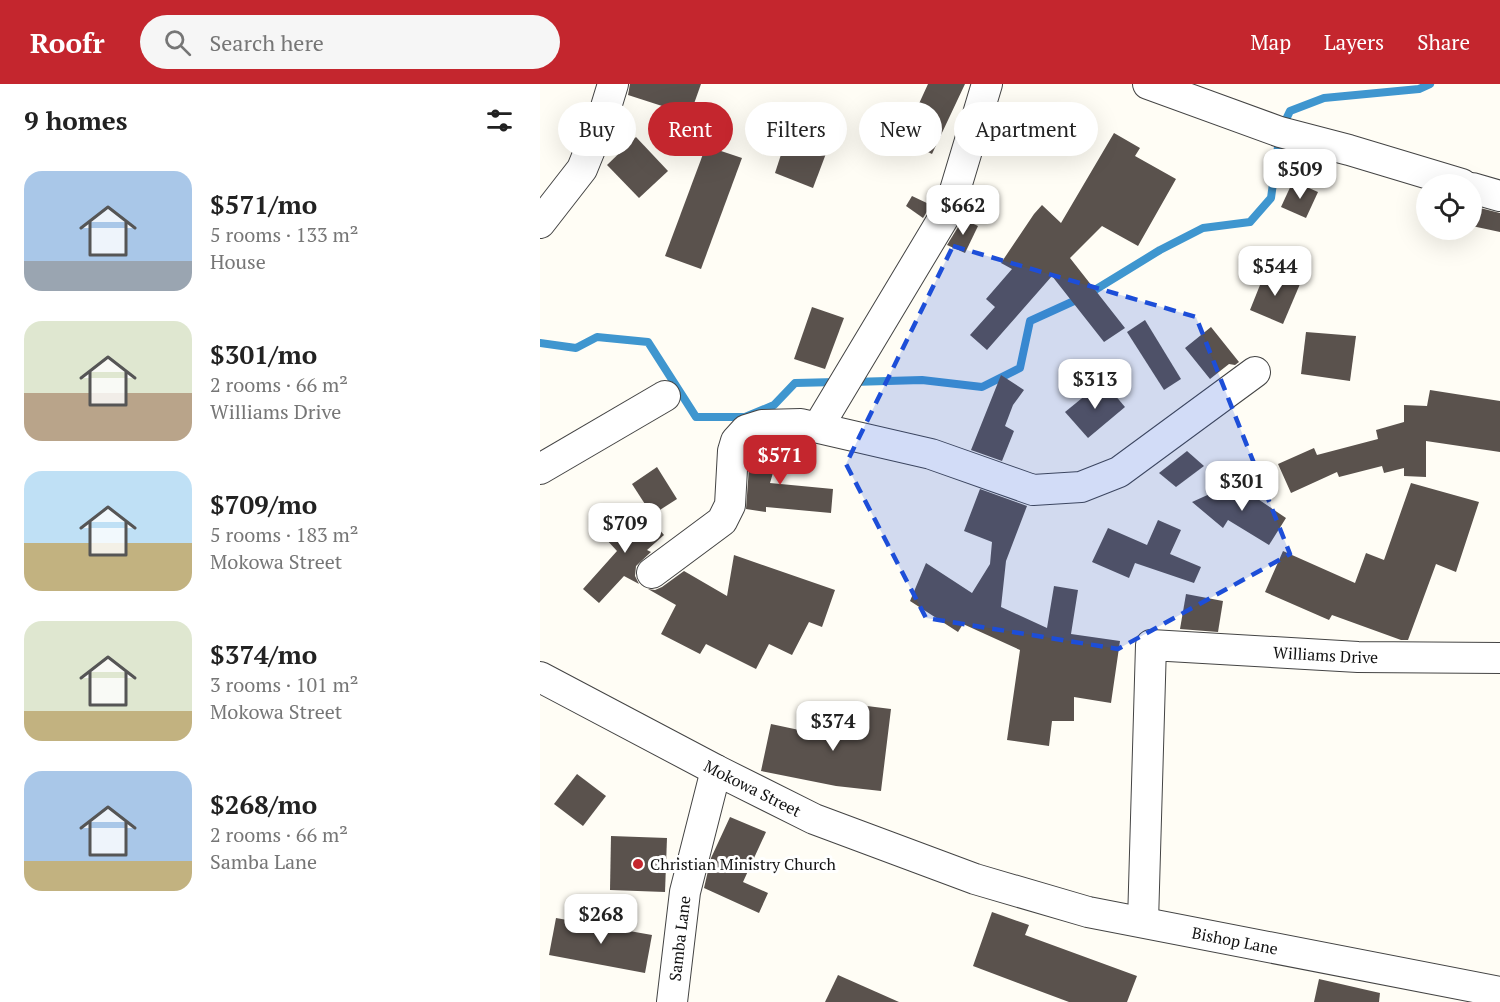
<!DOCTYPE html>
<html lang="en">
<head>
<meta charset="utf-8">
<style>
	:root { --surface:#fff; --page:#f6f6f6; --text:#222; --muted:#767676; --accent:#c4262e }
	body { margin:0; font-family:"PT Serif",serif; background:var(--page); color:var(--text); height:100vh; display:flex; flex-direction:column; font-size:22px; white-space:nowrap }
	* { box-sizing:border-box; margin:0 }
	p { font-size:20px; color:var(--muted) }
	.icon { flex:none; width:33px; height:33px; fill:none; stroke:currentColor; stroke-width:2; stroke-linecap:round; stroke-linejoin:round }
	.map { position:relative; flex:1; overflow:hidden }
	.sheet { display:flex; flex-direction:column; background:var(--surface); width:540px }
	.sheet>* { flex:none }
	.guide { position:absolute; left:18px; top:18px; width:570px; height:54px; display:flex; gap:12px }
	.tools { position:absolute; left:876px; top:90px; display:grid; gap:12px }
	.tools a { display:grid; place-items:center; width:66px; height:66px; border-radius:50%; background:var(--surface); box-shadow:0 6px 24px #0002; font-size:30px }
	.price { position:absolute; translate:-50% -51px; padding:0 14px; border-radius:12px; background:#fff; color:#222; font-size:20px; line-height:39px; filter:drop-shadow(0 2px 3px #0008) }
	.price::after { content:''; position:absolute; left:50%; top:36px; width:18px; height:14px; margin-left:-9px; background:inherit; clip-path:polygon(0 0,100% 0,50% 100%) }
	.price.selected { background:var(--accent); color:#fff }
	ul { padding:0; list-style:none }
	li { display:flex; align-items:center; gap:18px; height:150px; padding:0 24px }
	li span { display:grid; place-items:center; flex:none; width:168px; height:120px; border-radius:18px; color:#555 }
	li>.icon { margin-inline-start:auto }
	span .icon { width:72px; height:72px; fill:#fffc; stroke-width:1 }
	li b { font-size:26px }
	h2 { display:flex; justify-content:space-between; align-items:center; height:72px; padding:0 24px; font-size:26px }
	.tag { padding:0 21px; border-radius:27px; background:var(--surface); box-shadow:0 6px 24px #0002; font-size:21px; line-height:54px }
	.tag.selected { background:var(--accent); color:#fff }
	header { display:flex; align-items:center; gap:36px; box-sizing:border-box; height:84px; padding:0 30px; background:var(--accent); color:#fff }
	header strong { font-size:28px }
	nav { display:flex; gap:33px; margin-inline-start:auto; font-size:21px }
	.search { width:420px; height:54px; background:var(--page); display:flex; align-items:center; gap:15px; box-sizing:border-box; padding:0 21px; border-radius:33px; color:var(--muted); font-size:22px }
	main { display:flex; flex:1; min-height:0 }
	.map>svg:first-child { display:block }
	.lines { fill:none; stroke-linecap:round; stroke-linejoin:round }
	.stream { stroke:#3f96cf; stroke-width:8 }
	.building { fill:#5a524d }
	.minor-casing { stroke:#444; stroke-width:32 }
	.minor { stroke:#fff; stroke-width:30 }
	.marked { fill:#1d4ed8; fill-opacity:0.2; stroke:#1d4ed8; stroke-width:4.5; stroke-dasharray:12 8; stroke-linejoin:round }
	.poi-dot { fill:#c4262e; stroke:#fff; stroke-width:2 }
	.labels { text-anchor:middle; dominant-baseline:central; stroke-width:6; stroke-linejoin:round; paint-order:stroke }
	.street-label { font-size:16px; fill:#111; stroke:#fff }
	.poi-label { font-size:16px; fill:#111; stroke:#fff; text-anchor:start }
</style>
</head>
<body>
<header>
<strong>Roofr</strong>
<div class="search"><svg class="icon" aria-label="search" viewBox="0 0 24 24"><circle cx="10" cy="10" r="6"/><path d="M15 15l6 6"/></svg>Search here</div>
<nav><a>Map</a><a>Layers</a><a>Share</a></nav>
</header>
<main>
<section class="sheet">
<h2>9 homes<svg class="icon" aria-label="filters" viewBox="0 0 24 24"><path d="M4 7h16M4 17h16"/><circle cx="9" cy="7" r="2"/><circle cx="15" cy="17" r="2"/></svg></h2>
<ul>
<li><span style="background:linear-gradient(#a9c7e8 75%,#9aa5b1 0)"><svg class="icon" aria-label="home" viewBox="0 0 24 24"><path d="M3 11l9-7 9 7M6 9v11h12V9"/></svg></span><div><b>$571/mo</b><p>5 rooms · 133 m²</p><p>House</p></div></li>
<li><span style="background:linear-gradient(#dfe7d0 60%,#b9a48a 0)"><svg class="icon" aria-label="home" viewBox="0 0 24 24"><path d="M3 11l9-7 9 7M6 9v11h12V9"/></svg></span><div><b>$301/mo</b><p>2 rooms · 66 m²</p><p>Williams Drive</p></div></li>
<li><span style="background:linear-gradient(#bfe0f5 60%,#c2b280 0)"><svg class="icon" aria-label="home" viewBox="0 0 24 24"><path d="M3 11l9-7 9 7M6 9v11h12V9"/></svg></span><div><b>$709/mo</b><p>5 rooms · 183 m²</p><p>Mokowa Street</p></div></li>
<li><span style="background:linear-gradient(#dfe7d0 75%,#c2b280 0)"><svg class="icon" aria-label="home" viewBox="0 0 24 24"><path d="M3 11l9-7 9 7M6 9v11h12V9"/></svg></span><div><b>$374/mo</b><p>3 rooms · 101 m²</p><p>Mokowa Street</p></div></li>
<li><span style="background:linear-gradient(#a9c7e8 75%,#c2b280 0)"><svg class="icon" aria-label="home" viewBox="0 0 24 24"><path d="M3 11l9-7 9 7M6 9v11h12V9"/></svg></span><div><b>$268/mo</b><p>2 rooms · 66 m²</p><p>Samba Lane</p></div></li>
</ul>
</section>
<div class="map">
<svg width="960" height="918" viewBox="0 0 960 918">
	<rect width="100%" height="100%" fill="#fffdf5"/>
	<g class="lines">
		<g class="stream">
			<path d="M0,259L36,264L57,253L108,258L156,333H205L234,321L255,299L296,298"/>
			<path d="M312,298L382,296L442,303L480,284L490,237L545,212L620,166L663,144L710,138L731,114L740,48L750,27L784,14L879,5L890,0"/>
		</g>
	</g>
	<g class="building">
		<path d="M90,0H161L150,31L88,11Z"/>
		<path d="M388,0H425L392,70L353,51L368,20L377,24Z"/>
		<path d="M249,46L290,59L273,104L235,89Z"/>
		<path d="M574,49L600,64L595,72L636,95L598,162L562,142L530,174L585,244L564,258L512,192L447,266L430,251L455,223L446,215L472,185L461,179L494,130L502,121L521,139Z"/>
		<path d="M96,53L128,87L99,114L67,81Z"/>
		<path d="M166,62L202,74L161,185L125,172Z"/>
		<path d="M753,97L778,108L766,134L741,123Z"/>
		<path d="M372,112L391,121L383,134L366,122Z"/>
		<path d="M932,122L960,129V148L932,142Z"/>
		<path d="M423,135L438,142L425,169L407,161Z"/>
		<path d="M726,186L760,200L743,240L710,226Z"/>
		<path d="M272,223L304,234L285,285L254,275Z"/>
		<path d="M605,236L641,295L624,306L587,248Z"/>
		<path d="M671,243L699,278L695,281L689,280L670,295L645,264Z"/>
		<path d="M766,248L816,252L810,297L761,290Z"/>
		<path d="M461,291L484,306L473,321L465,342L474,347L462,377L431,366Z"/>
		<path d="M563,297L585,323L548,354L525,328Z"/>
		<path d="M890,306L960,317V368L886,357V393L864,392V384L844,389L842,382L799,393L797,388L751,409L738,380L774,364L777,371L838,355L836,346L864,338V321L887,322Z"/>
		<path d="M225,358H242L230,399L293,405L291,429L226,423V428L206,425L210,370L216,361Z"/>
		<path d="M647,367L664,382L636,403L619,389Z"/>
		<path d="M117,383L137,415L112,431L92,400Z"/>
		<path d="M694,399L746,434L729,461L688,436L683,444L652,418Z"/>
		<path d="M871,399L939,418L916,488L896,480L868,556H861L792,531L789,536L725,508L743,467L815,499L826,469L844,476Z"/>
		<path d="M440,405L487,422L466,477L461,523L507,544L514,502L538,506L531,550L580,557L571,619L534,613V637H512L509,662L467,656L480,566L423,540L418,548L370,517L386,479L432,509L450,480L452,458L424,447Z"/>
		<path d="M101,424L124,451L107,466L111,468L96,482L95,492L99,500L84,492L59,519L43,505L77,467L65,454Z"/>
		<path d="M618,436L641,446L630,470L661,483L654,499L595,479L589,494L552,478L568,444L607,461Z"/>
		<path d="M194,471L295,506L282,543L269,538L252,571L229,560L216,585L166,560L160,570L121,550L136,521L108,505L115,506L122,503L144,487L187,512Z"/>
		<path d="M646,510L683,517L678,548L640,545Z"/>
		<path d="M311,620L351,625L341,707L296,702L221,687L231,640L306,656Z"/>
		<path d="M37,690L66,712L43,742L14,720Z"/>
		<path d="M190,733L226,748L203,798L228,809L219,829L164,804L171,774Z"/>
		<path d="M71,752L127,754L125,808L70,806Z"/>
		<path d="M452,828L489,841L485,851L597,892L587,918H529L433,882Z"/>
		<path d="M16,834L112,851L105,889L9,871Z"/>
		<path d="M298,891L359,918H285Z"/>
		<path d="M779,895L840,909L839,918H774Z"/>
	</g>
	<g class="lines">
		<g class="minor-casing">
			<g id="minor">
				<path d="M608,0L740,48L809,66L922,100"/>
				<path d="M932,104L960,112"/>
				<path d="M0,139L42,85L62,36L73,0"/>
				<path d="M278,343L410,123L447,0"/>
				<path d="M0,385L125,312"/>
				<path d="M112,489L182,437L190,421L193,367L196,357L206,346L222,341L261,340L391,370L493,406L541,403L579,388L715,288"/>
				<path id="s1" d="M0,593L176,686L274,735L435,795L548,828L960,908"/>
				<path id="s2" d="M603,838L611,561L818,573L960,574"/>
				<path id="s3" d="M132,918L145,808L176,686"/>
			</g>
		</g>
		<use href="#minor" class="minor"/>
	</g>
	<path class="marked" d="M413,162L656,233L750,470L578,565L386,534L306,380Z"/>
	<circle class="poi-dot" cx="98" cy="780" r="6"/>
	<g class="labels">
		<g class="street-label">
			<text stroke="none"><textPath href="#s2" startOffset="452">Williams Drive</textPath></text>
			<text stroke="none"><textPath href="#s1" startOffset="240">Mokowa Street</textPath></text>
			<text stroke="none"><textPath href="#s3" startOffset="64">Samba Lane</textPath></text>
			<text stroke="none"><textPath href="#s1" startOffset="748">Bishop Lane</textPath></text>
		</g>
		<g class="poi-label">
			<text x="110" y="780">Christian Ministry Church</text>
		</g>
	</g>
</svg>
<div class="tools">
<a><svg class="icon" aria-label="locate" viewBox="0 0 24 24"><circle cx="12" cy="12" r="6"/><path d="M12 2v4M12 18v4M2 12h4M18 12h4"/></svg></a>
</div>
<b class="price" style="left:760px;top:116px">$509</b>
<b class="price" style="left:423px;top:152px">$662</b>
<b class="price" style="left:735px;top:213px">$544</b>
<b class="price" style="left:555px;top:326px">$313</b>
<b class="price selected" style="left:240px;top:402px">$571</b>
<b class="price" style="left:702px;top:428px">$301</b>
<b class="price" style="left:85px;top:470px">$709</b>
<b class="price" style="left:293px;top:668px">$374</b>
<b class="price" style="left:61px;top:861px">$268</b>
<div class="guide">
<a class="tag">Buy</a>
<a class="tag selected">Rent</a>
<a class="tag">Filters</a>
<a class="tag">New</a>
<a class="tag">Apartment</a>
</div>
</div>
</main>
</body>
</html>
